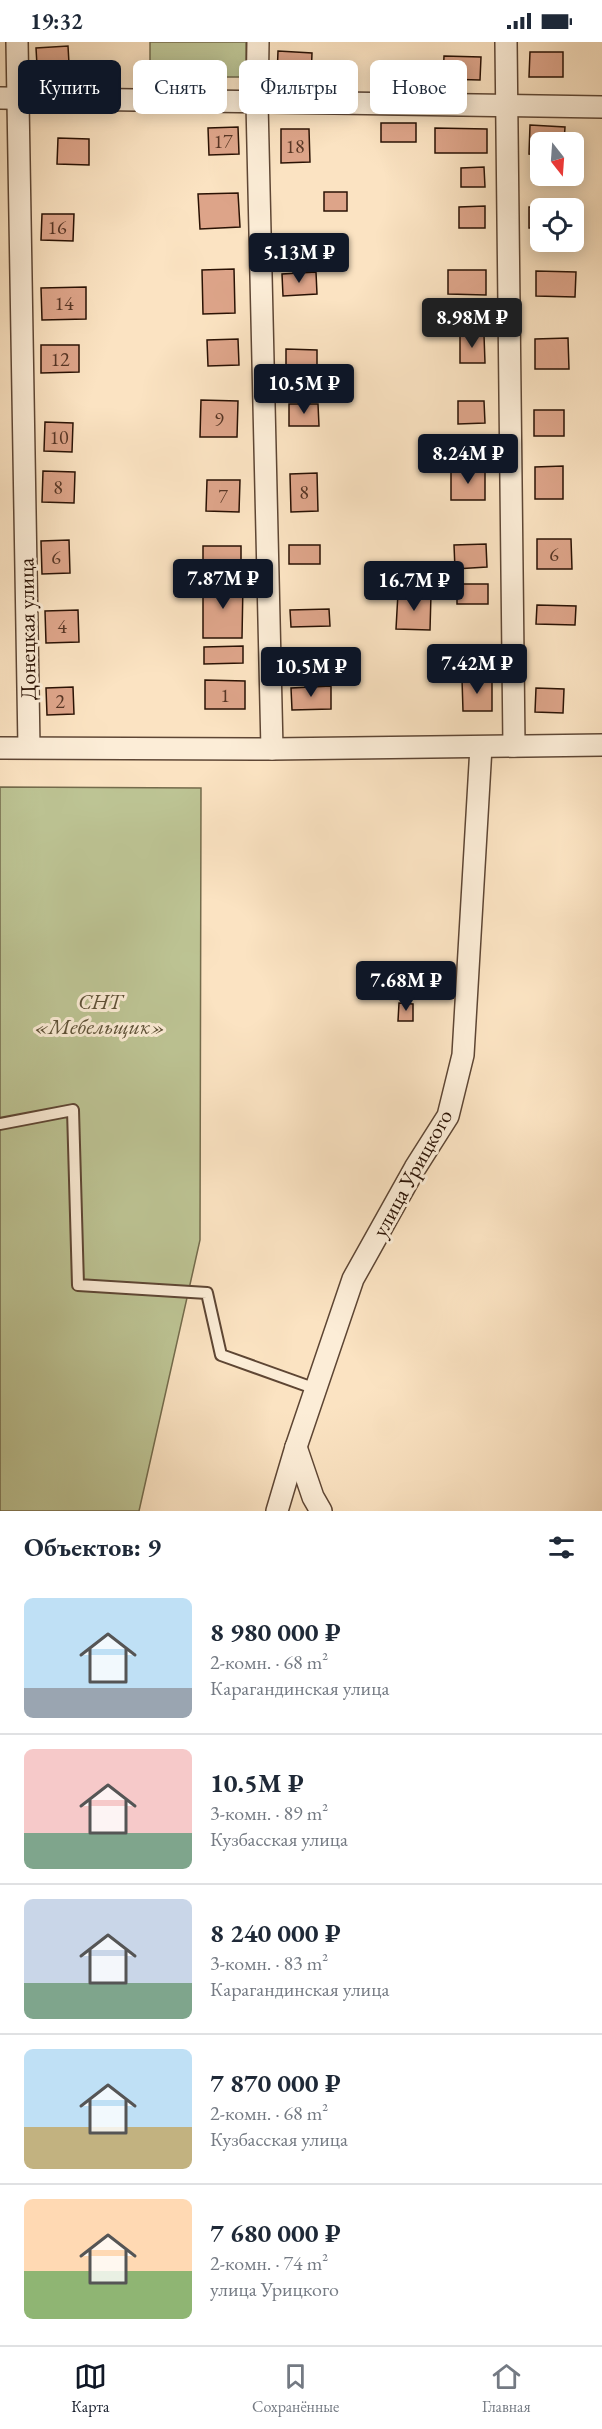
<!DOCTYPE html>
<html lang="ru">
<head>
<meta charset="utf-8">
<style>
	:root { --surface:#fff; --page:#f6f6f7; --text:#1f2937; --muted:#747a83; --line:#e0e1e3; --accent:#111827 }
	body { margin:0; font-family:"EB Garamond",serif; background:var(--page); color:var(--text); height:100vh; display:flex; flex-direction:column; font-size:22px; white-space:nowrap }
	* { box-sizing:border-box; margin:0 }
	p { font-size:20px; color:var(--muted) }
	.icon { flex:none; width:33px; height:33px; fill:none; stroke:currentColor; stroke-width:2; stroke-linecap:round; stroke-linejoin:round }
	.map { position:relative; height:1469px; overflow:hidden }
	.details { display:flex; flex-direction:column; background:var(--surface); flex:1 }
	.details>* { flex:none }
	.hud { position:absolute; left:18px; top:18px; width:567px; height:54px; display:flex; gap:12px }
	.needle { width:39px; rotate:163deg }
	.tools { position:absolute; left:530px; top:90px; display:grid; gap:12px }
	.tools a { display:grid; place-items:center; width:54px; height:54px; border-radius:9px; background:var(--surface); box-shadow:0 3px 15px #0003; font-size:30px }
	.price { position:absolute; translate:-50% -51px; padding:0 14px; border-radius:6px; background:var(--accent); color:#fff; font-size:20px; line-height:39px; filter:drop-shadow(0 2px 3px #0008) }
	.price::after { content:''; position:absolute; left:50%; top:36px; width:18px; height:14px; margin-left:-9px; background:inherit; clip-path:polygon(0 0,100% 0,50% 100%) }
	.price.current { background:#222; color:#fff }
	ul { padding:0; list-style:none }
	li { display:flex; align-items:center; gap:18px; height:150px; padding:0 24px }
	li+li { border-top:2px solid var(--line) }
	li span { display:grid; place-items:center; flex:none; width:168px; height:120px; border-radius:9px; color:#555 }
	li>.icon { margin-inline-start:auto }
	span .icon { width:72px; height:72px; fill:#fffc; stroke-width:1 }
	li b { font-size:26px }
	h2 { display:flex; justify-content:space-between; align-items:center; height:72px; padding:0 24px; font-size:26px }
	.pill { padding:0 21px; border-radius:9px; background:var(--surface); box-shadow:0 3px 15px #0003; font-size:21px; line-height:54px }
	.pill.current { background:var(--accent); color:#fff }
	.status { display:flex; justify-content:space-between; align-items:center; height:42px; padding:0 30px; background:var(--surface); direction:ltr }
	.status svg { height:16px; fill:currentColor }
	.tab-bar { display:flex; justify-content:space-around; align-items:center; height:84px; border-top:2px solid var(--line); background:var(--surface); font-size:16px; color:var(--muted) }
	.tab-bar a { display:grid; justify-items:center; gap:3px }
	.tab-bar .current { color:var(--accent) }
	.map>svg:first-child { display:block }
	.green { fill:#bdc494; stroke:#746b4c; stroke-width:1.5 }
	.building { fill:#dda489; stroke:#2a1204; stroke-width:1.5 }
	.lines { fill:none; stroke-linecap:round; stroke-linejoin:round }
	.service-casing { stroke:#5e4634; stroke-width:14 }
	.minor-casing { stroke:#5e4634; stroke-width:24 }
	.service { stroke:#fcedd7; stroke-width:10 }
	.minor { stroke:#fcedd7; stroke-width:21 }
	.labels { text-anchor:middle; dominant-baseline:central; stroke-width:6; stroke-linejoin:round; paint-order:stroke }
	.number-label { font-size:20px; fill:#573625 }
	.street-label { font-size:22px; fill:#2a1204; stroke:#fcedd7 }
	.park-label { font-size:22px; font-style:italic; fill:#5d5036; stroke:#fcedd7 }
</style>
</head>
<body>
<div class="status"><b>19:32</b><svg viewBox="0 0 49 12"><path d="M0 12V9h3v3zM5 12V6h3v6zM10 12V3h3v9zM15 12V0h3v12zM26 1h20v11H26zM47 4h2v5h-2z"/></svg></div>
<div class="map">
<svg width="602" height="1469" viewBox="0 0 602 1469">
	<rect width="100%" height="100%" fill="#fbe3c2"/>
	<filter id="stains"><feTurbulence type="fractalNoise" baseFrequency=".00333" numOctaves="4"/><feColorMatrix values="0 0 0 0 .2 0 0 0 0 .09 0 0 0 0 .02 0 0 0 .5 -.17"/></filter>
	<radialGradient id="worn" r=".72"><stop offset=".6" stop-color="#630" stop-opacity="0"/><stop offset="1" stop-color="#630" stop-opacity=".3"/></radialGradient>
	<g class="green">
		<rect x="150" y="0" width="96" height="35"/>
		<path d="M0,745L201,746L200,1198L139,1469H0Z"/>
	</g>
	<g class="building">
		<path d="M68,4L70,39L38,41L36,6Z"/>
		<path d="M278,9L312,11L311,37L277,35Z"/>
		<path d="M530,10H563V35H529Z"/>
		<path d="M444,14L481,15L480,38L443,37Z"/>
		<rect x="381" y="81" width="35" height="19"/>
		<path d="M530,83L565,85L564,100H540V113L529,112Z"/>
		<path d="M238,85L239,112L209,113L208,86Z"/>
		<path d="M435,86L487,87V111H435Z"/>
		<path d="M281,87H309L310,120L281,121Z"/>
		<path d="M58,96L89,97V123L57,122Z"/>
		<path d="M484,125L485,145H461V126Z"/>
		<rect x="324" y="150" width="23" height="19"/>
		<path d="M238,151L240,185L200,187L198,152Z"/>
		<path d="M485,164V186H459V165Z"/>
		<path d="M529,165L570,166H540V186H529Z"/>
		<path d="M42,172H74L73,199L41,198Z"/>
		<path d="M234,227L235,271L203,272L202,228Z"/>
		<path d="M448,228H486V253L448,252Z"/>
		<path d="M536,229L576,230L575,255L536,254Z"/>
		<path d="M316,230L317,252L283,254L282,232Z"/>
		<path d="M86,245V277L42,278L41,246Z"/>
		<path d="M460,293H484L485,321H460Z"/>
		<path d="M568,296L569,327H535V297Z"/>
		<path d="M238,297L239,323L208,324L207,298Z"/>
		<path d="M41,303H79V330L41,331Z"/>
		<path d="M286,307L317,308V328L286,326Z"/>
		<path d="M201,358L238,359L237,395H200Z"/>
		<path d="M458,359H484L485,381L458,382Z"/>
		<path d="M289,362H318L319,384H289Z"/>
		<rect x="534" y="368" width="30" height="26"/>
		<path d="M45,380L73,381L72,410L44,409Z"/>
		<path d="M563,424V457H535V425Z"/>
		<path d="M485,428V458H451V429Z"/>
		<path d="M43,429L75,430L74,461L42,460Z"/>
		<path d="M317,431L318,469L291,470L290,432Z"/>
		<path d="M207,438H240L239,470L206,469Z"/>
		<path d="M537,497H571L572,527H537Z"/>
		<path d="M69,498L70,531L42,532L41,499Z"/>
		<path d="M486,502L487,525L455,527L454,503Z"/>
		<rect x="289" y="503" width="31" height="19"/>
		<path d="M203,504H241V530L203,531Z"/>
		<path d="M203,540L243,541L242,596H203Z"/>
		<rect x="457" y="542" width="31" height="20"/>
		<path d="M398,551L431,552L430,588L396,587Z"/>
		<path d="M537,563L576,564L575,583L536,582Z"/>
		<path d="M329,567L330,584L291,585L290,568Z"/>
		<path d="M78,568L79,600L46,601L45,569Z"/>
		<path d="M243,604V621L204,622V605Z"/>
		<path d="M462,637H492V669H463Z"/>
		<path d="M205,638L245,639V667H205Z"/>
		<path d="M331,644V667L292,668L291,646Z"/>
		<path d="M73,645L74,672L47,673L46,646Z"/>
		<path d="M536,646L564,647L563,671L535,670Z"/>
		<path d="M399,961L413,962V979H398Z"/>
	</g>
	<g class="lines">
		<g class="service-casing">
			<path id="service" d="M0,1082L73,1068L78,1243L207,1251L221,1313L316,1347"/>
		</g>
		<g class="minor-casing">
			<g id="minor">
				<path d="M17,0L29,705"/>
				<path d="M258,0L257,61L272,707"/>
				<path d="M506,0L514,704"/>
				<path d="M0,56L602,65"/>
				<path d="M0,706L272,707L602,703"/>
				<path d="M296,1405L313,1455L321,1469"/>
				<path d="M277,1469L296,1405L353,1237L415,1126L448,1074L463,1013L481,705"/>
			</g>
		</g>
		<use href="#service" class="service"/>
		<use href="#minor" class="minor"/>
	</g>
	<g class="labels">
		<g class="number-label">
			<text x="223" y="99">17</text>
			<text x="295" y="104">18</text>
			<text x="57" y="185">16</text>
			<text x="64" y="261">14</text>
			<text x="60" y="317">12</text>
			<text x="219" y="377">9</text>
			<text x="59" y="395">10</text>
			<text x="58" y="445">8</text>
			<text x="304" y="450">8</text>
			<text x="223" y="454">7</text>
			<text x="554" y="512">6</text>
			<text x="56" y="515">6</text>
			<text x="62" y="584">4</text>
			<text x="225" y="653">1</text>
			<text x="60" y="659">2</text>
		</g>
		<g class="street-label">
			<text transform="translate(27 587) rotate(-91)">Донецкая улица</text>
			<text transform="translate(412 1131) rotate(-61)">улица Урицкого</text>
		</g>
		<g class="park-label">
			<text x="100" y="959">СНТ<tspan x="100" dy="25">«Мебельщик»</tspan></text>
		</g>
	</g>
	<rect width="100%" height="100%" filter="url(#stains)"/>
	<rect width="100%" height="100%" fill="url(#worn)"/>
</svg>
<div class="tools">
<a><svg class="needle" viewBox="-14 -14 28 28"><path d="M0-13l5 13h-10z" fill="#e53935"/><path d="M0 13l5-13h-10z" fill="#747a83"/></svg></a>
<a><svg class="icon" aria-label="locate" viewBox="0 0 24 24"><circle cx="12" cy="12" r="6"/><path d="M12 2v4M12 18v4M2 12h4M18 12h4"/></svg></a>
</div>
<b class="price" style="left:299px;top:242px">5.13M ₽</b>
<b class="price current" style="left:472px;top:307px">8.98M ₽</b>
<b class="price" style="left:304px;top:373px">10.5M ₽</b>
<b class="price" style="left:468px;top:443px">8.24M ₽</b>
<b class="price" style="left:223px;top:568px">7.87M ₽</b>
<b class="price" style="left:414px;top:570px">16.7M ₽</b>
<b class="price" style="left:477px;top:653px">7.42M ₽</b>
<b class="price" style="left:311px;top:656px">10.5M ₽</b>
<b class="price" style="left:406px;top:970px">7.68M ₽</b>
<div class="hud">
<a class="pill current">Купить</a>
<a class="pill">Снять</a>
<a class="pill">Фильтры</a>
<a class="pill">Новое</a>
</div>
</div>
<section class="details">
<h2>Объектов: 9<svg class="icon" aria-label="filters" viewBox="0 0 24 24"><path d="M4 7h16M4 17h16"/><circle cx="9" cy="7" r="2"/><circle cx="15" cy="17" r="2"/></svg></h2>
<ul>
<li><span style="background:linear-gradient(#bfe0f5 75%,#9aa5b1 0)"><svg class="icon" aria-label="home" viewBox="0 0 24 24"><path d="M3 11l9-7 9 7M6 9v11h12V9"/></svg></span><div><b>8 980 000 ₽</b><p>2-комн. · 68 m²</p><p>Карагандинская улица</p></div></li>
<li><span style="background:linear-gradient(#f6c9c9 70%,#7fa58c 0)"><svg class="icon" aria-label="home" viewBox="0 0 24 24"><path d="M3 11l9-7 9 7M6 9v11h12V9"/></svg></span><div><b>10.5M ₽</b><p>3-комн. · 89 m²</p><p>Кузбасская улица</p></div></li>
<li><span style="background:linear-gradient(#c9d6e8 70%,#7fa58c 0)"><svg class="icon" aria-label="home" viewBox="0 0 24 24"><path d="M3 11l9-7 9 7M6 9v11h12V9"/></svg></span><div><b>8 240 000 ₽</b><p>3-комн. · 83 m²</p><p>Карагандинская улица</p></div></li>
<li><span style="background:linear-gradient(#bfe0f5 65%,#c2b280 0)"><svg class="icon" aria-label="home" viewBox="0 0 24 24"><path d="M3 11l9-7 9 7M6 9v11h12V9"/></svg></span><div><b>7 870 000 ₽</b><p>2-комн. · 68 m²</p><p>Кузбасская улица</p></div></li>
<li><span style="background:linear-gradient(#ffd9b3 60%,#8fb573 0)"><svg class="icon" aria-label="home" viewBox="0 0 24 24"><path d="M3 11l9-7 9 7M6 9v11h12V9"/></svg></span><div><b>7 680 000 ₽</b><p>2-комн. · 74 m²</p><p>улица Урицкого</p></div></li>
</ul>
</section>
<nav class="tab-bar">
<a class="current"><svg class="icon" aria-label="map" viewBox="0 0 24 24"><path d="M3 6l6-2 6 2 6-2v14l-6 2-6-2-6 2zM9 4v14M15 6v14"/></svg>Карта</a>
<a><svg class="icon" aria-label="saved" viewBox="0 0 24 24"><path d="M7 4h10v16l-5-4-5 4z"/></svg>Сохранённые</a>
<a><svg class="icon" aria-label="home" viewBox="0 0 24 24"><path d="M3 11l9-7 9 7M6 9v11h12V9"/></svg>Главная</a>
</nav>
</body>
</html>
